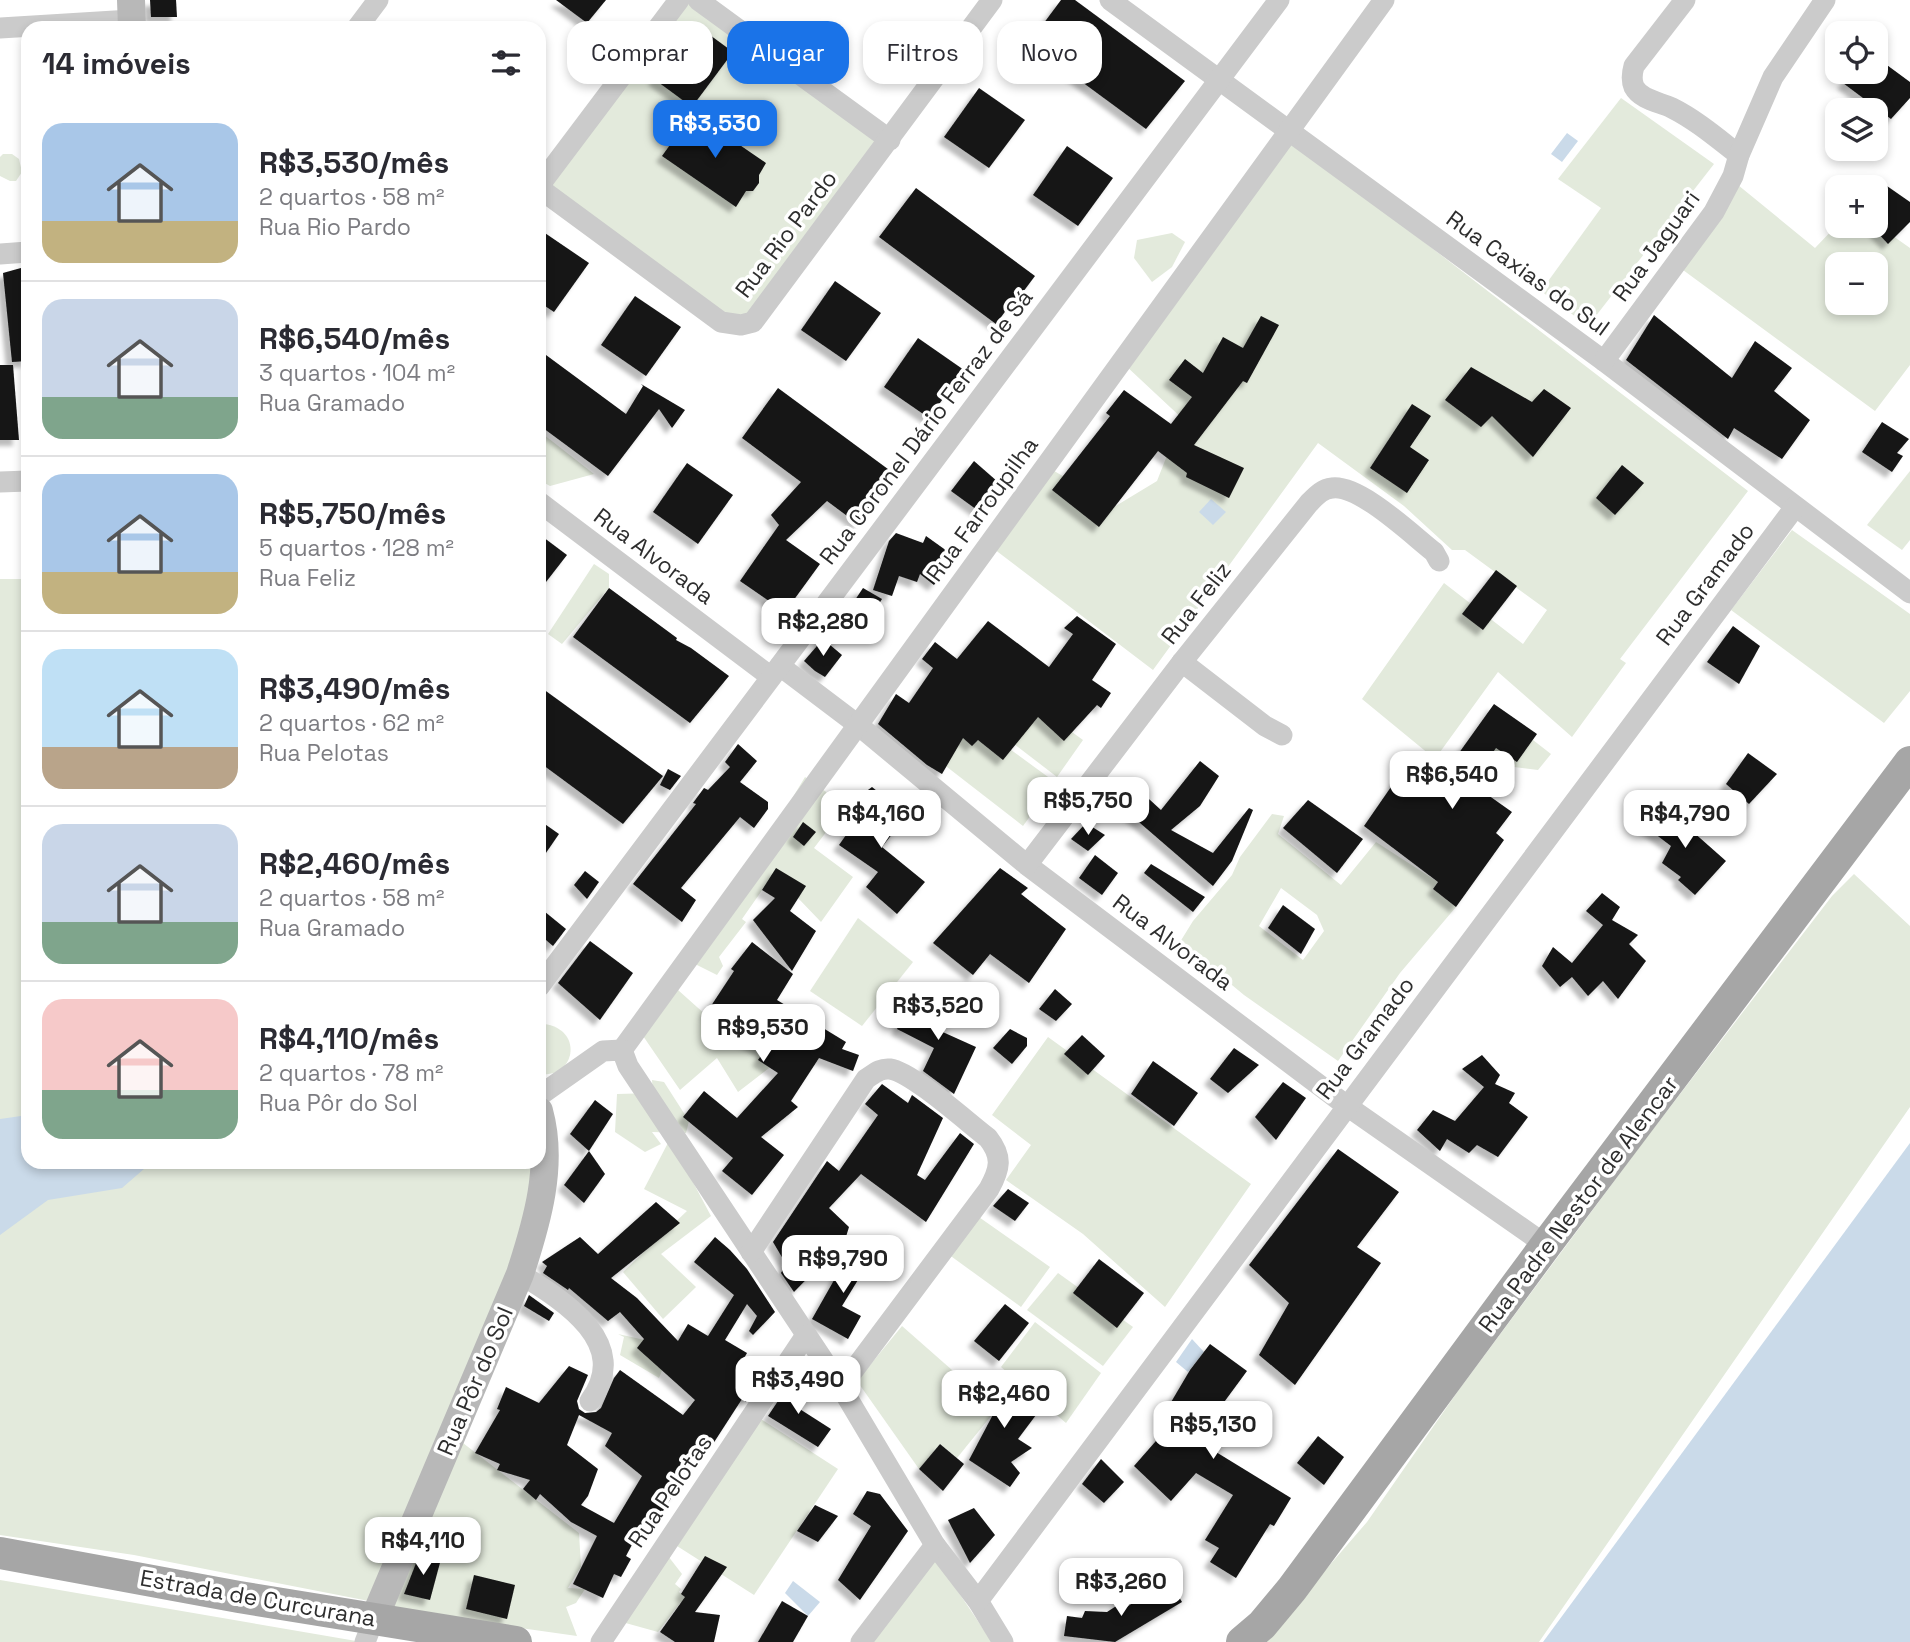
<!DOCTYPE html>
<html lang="pt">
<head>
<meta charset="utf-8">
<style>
	:root { --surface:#fff; --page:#f2f2f3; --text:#2b2b33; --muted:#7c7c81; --line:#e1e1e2; --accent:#1a73e8 }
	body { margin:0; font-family:"Space Grotesk",sans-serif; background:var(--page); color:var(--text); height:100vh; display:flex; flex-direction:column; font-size:26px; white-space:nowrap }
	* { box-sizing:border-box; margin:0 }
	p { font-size:23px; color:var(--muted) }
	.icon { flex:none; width:38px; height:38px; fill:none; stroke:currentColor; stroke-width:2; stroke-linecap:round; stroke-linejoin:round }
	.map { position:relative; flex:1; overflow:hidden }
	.sheet { position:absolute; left:21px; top:21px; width:525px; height:1148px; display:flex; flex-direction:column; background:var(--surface); border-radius:21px; box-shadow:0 4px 10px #0003 }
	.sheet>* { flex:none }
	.banner { position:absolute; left:567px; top:21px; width:665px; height:63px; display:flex; gap:14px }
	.fabs { position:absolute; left:1825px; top:21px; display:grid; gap:14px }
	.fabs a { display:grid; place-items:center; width:63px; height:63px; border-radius:14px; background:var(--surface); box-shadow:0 4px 10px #0003; font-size:35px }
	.price { position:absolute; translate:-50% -60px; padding:0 16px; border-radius:14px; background:#fff; color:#222; font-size:23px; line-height:46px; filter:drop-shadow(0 2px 4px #0008) }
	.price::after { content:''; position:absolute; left:50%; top:42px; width:21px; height:16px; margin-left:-10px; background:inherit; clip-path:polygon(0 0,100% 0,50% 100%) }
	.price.current { background:var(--accent); color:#fff }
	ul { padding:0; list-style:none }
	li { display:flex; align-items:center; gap:21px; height:175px; padding:0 21px }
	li+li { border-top:2px solid var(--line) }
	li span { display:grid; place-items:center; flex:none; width:196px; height:140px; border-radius:21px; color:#555 }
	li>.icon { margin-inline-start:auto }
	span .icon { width:84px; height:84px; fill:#fffc; stroke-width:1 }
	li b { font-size:30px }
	h2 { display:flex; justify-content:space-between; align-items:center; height:84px; padding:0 21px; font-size:30px }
	.pill { padding:0 24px; border-radius:21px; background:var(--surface); box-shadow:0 4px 10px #0003; font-size:24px; line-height:63px }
	.pill.current { background:var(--accent); color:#fff }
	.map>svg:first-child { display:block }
	.green { fill:#e3eadc; fill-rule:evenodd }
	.water { fill:#cadae9 }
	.building { fill:#151515; fill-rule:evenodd; filter:url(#shadow) }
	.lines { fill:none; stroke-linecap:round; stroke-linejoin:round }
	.street { stroke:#cbcbcb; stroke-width:21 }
	.secondary { stroke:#b8b8b8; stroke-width:28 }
	.primary { stroke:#a6a6a6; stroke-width:32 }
	.labels { text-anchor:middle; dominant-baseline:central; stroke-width:7; stroke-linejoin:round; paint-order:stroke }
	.street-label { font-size:23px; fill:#2e2e2e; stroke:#fff }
</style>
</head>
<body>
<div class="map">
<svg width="1910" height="1642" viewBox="0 0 1910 1642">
	<defs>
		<filter id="shadow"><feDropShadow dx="-6" dy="6" stdDeviation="2" flood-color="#0004"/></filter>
	</defs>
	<rect width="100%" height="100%" fill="#fff"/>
	<g class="green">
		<path d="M679,0H698L890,140L741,325L539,188Z"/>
		<path d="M958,31L977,47L966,73C954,72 940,70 932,59L937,43Z"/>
		<path d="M1621,98L1714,164L1588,326L1541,291L1601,208L1558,179Z"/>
		<path d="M1290,139L1748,491L1620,659L1626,663L1572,737L1498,672L1435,759L1362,699L1444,583L1523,644L1547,610L1465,550H1452L1404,506L1318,443L1153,670L994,549L1051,469L1114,507L1157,481L1175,435L1186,422L1125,365Z"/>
		<path d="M3,154H12L19,159L22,172L16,181H10L0,176V157Z"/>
		<path d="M1738,185L1815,248L1837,225L1876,224L1910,248V365L1875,411L1683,270ZM1838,264H1876V303H1838Z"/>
		<path d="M1172,233L1185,242L1172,267L1152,282L1134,258L1137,240Z"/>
		<path d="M539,431L594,474L550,486L539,480Z"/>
		<path d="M1910,471V540L1902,550L1867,525Z"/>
		<path d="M1792,530L1910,614V691L1884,723L1731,610Z"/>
		<path d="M594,564L609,574V588L562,644L548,634Z"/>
		<path d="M0,579H28V1162H532L530,1205L517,1259L374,1602L134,1555L0,1535Z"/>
		<path d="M1029,701L1083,740L1057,777L1005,737Z"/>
		<path d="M974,723L1055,782L1023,826L938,760Z"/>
		<path d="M1499,730L1524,733L1551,754L1538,770L1482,763Z"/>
		<path d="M805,777L846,806L814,848L853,877L821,922L774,873L742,919L746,922L719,957L723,966L717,975L693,963Z"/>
		<path d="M1272,814L1284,816L1278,834L1341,885L1376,842L1438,882L1433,889L1456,907L1400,973L1338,1061L1244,995L1180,942L1193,921L1232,875L1240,857ZM1281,888L1317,915L1324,931L1303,960L1259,926Z"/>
		<path d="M1854,874L1910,926V1107L1539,1642H1263L1367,1522L1458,1391L1644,1141L1832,896Z"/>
		<path d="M858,918L913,962L862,1026L810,991Z"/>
		<path d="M678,990L735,1041L753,1026L782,1058L738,1092L717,1058L680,1090L641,1033Z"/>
		<path d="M544,1024C584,1029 576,1079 539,1074V1025Z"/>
		<path d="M1048,1037L1251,1184L1165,1307L1083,1234L1006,1180L1031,1145L992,1115Z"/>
		<path d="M652,1080L664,1082L689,1121L686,1133L652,1132L661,1144L645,1152L615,1132L617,1094L653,1093Z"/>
		<path d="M670,1139L711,1216L661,1254L696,1287L663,1319L623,1272L687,1211L644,1189Z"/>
		<path d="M976,1215L1050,1267L1021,1307L948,1254Z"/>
		<path d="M1058,1273L1133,1327L1103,1366L1027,1310Z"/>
		<path d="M1035,1322L1101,1373L1066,1423L1001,1367Z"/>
		<path d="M902,1326L977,1392L991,1416L957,1458L940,1444L919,1469L857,1381Z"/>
		<path d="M618,1334L667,1345V1358L659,1378L620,1355L624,1337Z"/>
		<path d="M761,1419L838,1469L754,1595L677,1546Z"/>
		<path d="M463,1443L579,1533L581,1567L568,1588L585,1589L576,1603L566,1607L577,1636L386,1609Z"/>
		<path d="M668,1556L682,1574L675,1584L681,1589L679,1592L696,1606L695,1610L681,1602L658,1632L622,1622Z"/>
		<path d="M934,1556L992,1642H872Z"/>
		<path d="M0,1580L36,1586L362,1642H0Z"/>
	</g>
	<g class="water">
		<path d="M1567,133L1578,141L1562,162L1551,154Z"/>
		<path d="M1211,499L1226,512L1213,525L1199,512Z"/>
		<path d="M28,1115V1162H152L122,1188L48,1200L0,1235V1119Z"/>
		<path d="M1910,1143V1642H1543Z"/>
		<path d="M1192,1339L1204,1352L1188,1372L1176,1362Z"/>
		<path d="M793,1581L820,1602L808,1616L785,1593Z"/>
	</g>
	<g class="building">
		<path d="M150,0H176L177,17H151Z"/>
		<path d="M556,0H606L587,23Z"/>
		<path d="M1061,0H1075L1185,81L1146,129L1029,43Z"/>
		<path d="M695,24L733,52L692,107L654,79Z"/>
		<path d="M1876,57L1910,82V98L1891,119L1843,83L1853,72H1876Z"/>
		<path d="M979,88L1025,120L989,168L944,137Z"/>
		<path d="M693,113L766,163L759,175V183L753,191H746L736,207L662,156Z"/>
		<path d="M1067,146L1113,178L1078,226L1033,195Z"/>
		<path d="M1887,186L1910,202V222L1888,244L1876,231V201Z"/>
		<path d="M916,188L1035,276L1020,296L1018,294L996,324L879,237Z"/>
		<path d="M539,229L589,263L554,312L539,302Z"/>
		<path d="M28,266V361L12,362L3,273Z"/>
		<path d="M835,281L881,313L846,361L801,330Z"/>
		<path d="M635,296L681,327L646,376L601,345Z"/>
		<path d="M1654,315L1732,378L1755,341L1792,368L1774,391L1810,420L1782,459L1734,428L1728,439L1626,360Z"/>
		<path d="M1261,316L1279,325L1247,383L1243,381L1194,445L1244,468L1229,498L1186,477L1187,473L1158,451L1099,527L1052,490L1110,416L1106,413L1124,390L1171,424L1192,397L1169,380L1185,359L1203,373L1223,337L1243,348Z"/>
		<path d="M918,338L964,370L929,418L884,387Z"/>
		<path d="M546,355L626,414L643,386L641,384L685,410L672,428L659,409L608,476L539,425V363Z"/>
		<path d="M0,365H13L19,440H0Z"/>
		<path d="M1471,367L1532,402L1544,389L1571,408L1533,457L1492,416L1481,427L1445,400Z"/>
		<path d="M778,388L896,475L858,524L827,501L786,540L820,564L785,612L740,581L779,525L771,515L801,482L742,438Z"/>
		<path d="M1412,404L1431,416L1410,447L1429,460L1407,493L1370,468Z"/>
		<path d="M1882,422L1909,439L1897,453L1903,456L1892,472L1862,452Z"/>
		<path d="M974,461L1006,489L984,515L951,491Z"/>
		<path d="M687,463L733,495L698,544L653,512Z"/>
		<path d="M1622,465L1644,483L1615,515L1596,498Z"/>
		<path d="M896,533L923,543L926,536L954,556L934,585L920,574L917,582L899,576L892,596L873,590L889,541Z"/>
		<path d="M539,534L567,555L539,591Z"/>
		<path d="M1496,570L1517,586L1483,630L1462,614Z"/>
		<path d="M609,588L677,638L676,640L691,648L729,676L690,723L573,637Z"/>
		<path d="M863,588L882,599L872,615L853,603Z"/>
		<path d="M1077,616L1116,644L1092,680L1111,693L1101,708L1097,705L1064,741L1038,717L1003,760L978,740L972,746L963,738L942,774L927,765L878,724L896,694L909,703L933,668L922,659L935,642L957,659L988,621L1049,667L1073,634L1064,628Z"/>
		<path d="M1733,626L1760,646L1739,684L1707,662Z"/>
		<path d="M823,639L842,655L825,677L815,671L804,661Z"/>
		<path d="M539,686L663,776L623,824L539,762Z"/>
		<path d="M1494,704L1537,734L1517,762L1496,748L1471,783L1512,812L1496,833L1504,840L1456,907L1433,889L1438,882L1364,826L1402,771L1431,792Z"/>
		<path d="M738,744L757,761L740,782L768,802V809L754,828L740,817L681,888L696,900L682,922L633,884L696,804L693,803L704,788L708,790L730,767L725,762Z"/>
		<path d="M1748,753L1777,774L1749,804L1726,784Z"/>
		<path d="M1200,761L1219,776L1200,806L1171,830L1213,853L1249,808L1253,810L1232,861L1213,886L1125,810L1138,789L1161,810Z"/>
		<path d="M668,769L681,776L670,790L660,785Z"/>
		<path d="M872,787L907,815L882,847L925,882L897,914L866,887L878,872L839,845L863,811L853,801Z"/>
		<path d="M1308,800L1363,839L1337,873L1283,828Z"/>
		<path d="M1657,800L1726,861L1695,895L1678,880L1681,877L1662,863L1671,846L1646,827Z"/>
		<path d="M539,820L559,834L539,863Z"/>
		<path d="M803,822L816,832L804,846L793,837Z"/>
		<path d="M1086,823L1105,835L1088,851L1071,839Z"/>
		<path d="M1095,855L1118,873L1102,895L1079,878Z"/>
		<path d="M1151,864L1205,897L1193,912L1144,873Z"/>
		<path d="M776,868L806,886L790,911L816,931L792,971L753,920L775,898L762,890Z"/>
		<path d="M1000,868L1028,888L1021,894L1066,929L1029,983L990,954L973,975L933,943Z"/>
		<path d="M585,871L599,882L587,899L574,885Z"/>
		<path d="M1602,893L1620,907L1612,920L1638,935L1629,944L1646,961L1618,999L1603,981L1588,996L1572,977L1560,987L1542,966L1553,947L1572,963L1603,925L1586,911Z"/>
		<path d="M1283,905L1315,929L1301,954L1268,928Z"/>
		<path d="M539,907L566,929L553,946L539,934Z"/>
		<path d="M590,941L633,973L600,1020L558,983Z"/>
		<path d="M752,942L793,974L777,1000L846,1042L842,1049L859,1055L853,1071L819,1058L791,1101L798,1107L761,1137L784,1155L752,1195L722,1171L733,1158L683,1117L704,1091L737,1118L778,1073L758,1060L764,1051L727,1032L707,1012L734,971L731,969Z"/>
		<path d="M1055,989L1072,1004L1056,1021L1039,1009Z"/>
		<path d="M935,991L951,999L936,1029L976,1047L954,1094L923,1071L934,1048L897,1029L911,1003L925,1011Z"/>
		<path d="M1010,1029L1027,1038V1046L1012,1064L993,1048Z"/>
		<path d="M1082,1035L1105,1056L1088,1075L1064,1054Z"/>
		<path d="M1234,1048L1259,1065L1228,1093L1210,1079Z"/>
		<path d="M1482,1055L1500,1075L1495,1084L1515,1093L1509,1103L1528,1117L1498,1157L1477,1145L1469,1153L1447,1139L1440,1151L1417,1130L1433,1110L1455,1121L1484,1087L1462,1069Z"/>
		<path d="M1153,1061L1198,1093L1174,1126L1131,1094Z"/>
		<path d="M1283,1082L1306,1098L1276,1140L1255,1117Z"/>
		<path d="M882,1084L908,1103L912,1095L943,1118L917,1175L925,1180L960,1133L974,1144L926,1222L861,1174L829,1208L849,1227L845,1240L794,1292L781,1273L786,1264L773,1242L827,1161L839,1171L878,1115L865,1104Z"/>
		<path d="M595,1100L613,1114L589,1151L570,1134Z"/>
		<path d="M1338,1149L1399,1192L1357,1247L1381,1263L1295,1385L1259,1355L1289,1303L1249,1265Z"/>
		<path d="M589,1151L605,1174L584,1203L564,1185Z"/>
		<path d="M1008,1189L1029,1203L1015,1221L993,1206Z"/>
		<path d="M656,1202L680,1223L611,1278L637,1298L678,1341L688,1324L708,1336L734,1295L694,1262L715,1237L730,1250L747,1269L775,1312L753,1335L749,1331L757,1316L747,1304L725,1340L747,1353L738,1369L759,1382L746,1402L742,1399L711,1447L669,1486L676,1490L652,1529L643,1524L626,1556L631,1559L621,1577L614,1574L603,1598L573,1584L597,1536L571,1522L540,1494L536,1500L523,1489L530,1480L497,1470L500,1464L475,1453L500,1410L497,1409L506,1387L539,1403L569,1366L588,1375L577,1401L579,1409L585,1413L596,1412L601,1408L614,1378L620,1370L683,1415L695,1400L637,1348L644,1339L620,1312L608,1321L569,1288L568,1290L543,1273L547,1266L542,1262L580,1237L598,1254ZM579,1415L612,1433L605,1446L642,1476L614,1523L581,1505L588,1496L598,1469L567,1445Z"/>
		<path d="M854,1245L872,1257L842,1306L861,1316L848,1339L812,1319Z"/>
		<path d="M1099,1259L1144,1293L1117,1328L1073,1293Z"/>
		<path d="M529,1295L554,1313L549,1321L524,1306Z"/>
		<path d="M1005,1304L1029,1323L999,1361L974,1341Z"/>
		<path d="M1210,1344L1247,1371L1219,1409L1239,1423L1216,1452L1291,1498L1274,1526L1270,1524L1236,1578L1210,1562L1219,1548L1205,1540L1233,1495L1196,1473L1171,1501L1134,1466L1177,1417L1167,1409L1190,1370Z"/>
		<path d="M998,1373L1042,1407L1018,1439L1032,1448L1011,1462L1020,1473L1010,1487L969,1460L997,1407L977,1392Z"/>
		<path d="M792,1380L806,1389L795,1406L831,1429L818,1447L768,1416Z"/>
		<path d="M1318,1436L1344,1457L1324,1485L1297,1463Z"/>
		<path d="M940,1444L964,1464L943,1491L919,1469Z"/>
		<path d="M1101,1459L1124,1482L1104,1503L1082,1484Z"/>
		<path d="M867,1491L880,1494L908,1531L860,1600L838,1580L871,1526L853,1514Z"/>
		<path d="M815,1505L838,1516L818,1542L797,1531Z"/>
		<path d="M974,1508L995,1535L970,1563L948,1520Z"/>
		<path d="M420,1553L441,1559L430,1600L404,1594Z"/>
		<path d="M705,1556L727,1567L695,1612L720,1615L714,1642H675L660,1632L685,1597L681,1594Z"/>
		<path d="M474,1575L515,1585L507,1619L466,1609Z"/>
		<path d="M1172,1585L1182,1602L1115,1642L1064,1636L1067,1616L1082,1618L1085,1611L1107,1612L1124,1601L1127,1607L1138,1599L1142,1604Z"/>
		<path d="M782,1601L808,1616L793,1642H758Z"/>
	</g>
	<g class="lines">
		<g class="street">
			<path d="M698,0L890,140"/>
			<path d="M1110,0L1604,361L1910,593"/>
			<path d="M1685,0L1634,66C1632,73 1631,80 1634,87C1641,100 1660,102 1672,108C1696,120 1717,138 1739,155"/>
			<path d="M0,28L131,20"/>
			<path d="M357,28L378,0"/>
			<path d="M539,186L679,0"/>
			<path d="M539,188L721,322L741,325L753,322L992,0"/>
			<path d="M0,254L28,252"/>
			<path d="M1604,361L1714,212L1733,176L1739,155L1773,77L1825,0"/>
			<path d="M0,482L28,481"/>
			<path d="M539,502L771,677"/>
			<path d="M1182,662L1265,726L1282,735"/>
			<path d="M780,666L858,725L1027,865L1347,1106L1546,1245"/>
			<path d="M1027,865L1182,662L1309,503C1316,496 1322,489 1332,488C1359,484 1411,534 1434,552L1439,561"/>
			<path d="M539,987L1279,0"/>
			<path d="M622,1050L1384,0"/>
			<path d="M539,1096L603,1051L622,1050L628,1066L841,1387L935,1545L978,1601L1003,1642"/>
			<path d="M751,1252L866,1079C875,1073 880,1068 890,1069C912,1072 968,1123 988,1138C1003,1157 1000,1169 989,1189L841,1387"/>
			<path d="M520,1274C565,1301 632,1344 590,1401"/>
			<path d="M978,1601L1795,507"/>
			<path d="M365,1642L374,1619"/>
			<path d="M601,1642L806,1335"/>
			<path d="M861,1642L935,1545"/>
		</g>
		<g class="secondary">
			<path d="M131,0L132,28"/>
			<path d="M374,1619L520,1274C537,1222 554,1165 539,1111"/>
		</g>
		<g class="primary">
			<path d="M0,1553L239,1597L516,1642"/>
			<path d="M1242,1642L1262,1625L1292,1589L1546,1245L1910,762"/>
		</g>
	</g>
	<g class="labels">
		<g class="street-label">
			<text transform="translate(786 234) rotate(-53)">Rua Rio Pardo</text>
			<text transform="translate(1656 246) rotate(-54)">Rua Jaguari</text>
			<text transform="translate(1528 273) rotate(36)">Rua Caxias do Sul</text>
			<text transform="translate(926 427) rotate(-53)">Rua Coronel Dário Ferraz de Sá</text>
			<text transform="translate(982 509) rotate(-54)">Rua Farroupilha</text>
			<text transform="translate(654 556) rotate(37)">Rua Alvorada</text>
			<text transform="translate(1705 584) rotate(-53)">Rua Gramado</text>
			<text transform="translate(1196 603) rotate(-52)">Rua Feliz</text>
			<text transform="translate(1173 942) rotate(37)">Rua Alvorada</text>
			<text transform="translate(1365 1038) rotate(-53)">Rua Gramado</text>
			<text transform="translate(1578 1204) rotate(-53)">Rua Padre Nestor de Alencar</text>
			<text transform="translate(475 1381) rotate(-67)">Rua Pôr do Sol</text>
			<text transform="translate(670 1491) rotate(-56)">Rua Pelotas</text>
			<text transform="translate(258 1598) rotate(10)">Estrada de Curcurana</text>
		</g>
	</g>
</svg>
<div class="fabs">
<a><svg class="icon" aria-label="locate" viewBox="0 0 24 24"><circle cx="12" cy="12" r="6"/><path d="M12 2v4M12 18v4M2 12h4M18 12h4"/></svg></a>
<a><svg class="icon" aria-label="layers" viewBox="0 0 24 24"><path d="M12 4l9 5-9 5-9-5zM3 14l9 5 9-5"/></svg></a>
<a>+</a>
<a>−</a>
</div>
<b class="price current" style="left:715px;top:160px">R$3,530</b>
<b class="price" style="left:823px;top:658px">R$2,280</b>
<b class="price" style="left:1452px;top:811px">R$6,540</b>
<b class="price" style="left:1088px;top:837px">R$5,750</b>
<b class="price" style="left:881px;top:850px">R$4,160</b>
<b class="price" style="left:1685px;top:850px">R$4,790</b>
<b class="price" style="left:938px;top:1042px">R$3,520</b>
<b class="price" style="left:763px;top:1064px">R$9,530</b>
<b class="price" style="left:843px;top:1295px">R$9,790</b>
<b class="price" style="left:798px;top:1416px">R$3,490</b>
<b class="price" style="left:1004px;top:1430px">R$2,460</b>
<b class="price" style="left:1213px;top:1461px">R$5,130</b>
<b class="price" style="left:423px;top:1577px">R$4,110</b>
<b class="price" style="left:1121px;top:1618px">R$3,260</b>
<div class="banner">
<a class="pill">Comprar</a>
<a class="pill current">Alugar</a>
<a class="pill">Filtros</a>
<a class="pill">Novo</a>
</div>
<section class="sheet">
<h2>14 imóveis<svg class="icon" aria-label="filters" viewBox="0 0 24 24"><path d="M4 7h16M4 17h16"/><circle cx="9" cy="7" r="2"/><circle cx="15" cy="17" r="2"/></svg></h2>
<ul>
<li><span style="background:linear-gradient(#a9c7e8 70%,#c2b280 0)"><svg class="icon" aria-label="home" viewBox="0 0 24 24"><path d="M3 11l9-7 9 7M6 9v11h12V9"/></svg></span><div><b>R$3,530/mês</b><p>2 quartos · 58 m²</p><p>Rua Rio Pardo</p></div></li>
<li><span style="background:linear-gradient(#c9d6e8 70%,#7fa58c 0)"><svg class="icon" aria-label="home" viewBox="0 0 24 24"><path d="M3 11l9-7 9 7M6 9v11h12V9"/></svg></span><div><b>R$6,540/mês</b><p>3 quartos · 104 m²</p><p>Rua Gramado</p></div></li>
<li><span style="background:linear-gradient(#a9c7e8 70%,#c2b280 0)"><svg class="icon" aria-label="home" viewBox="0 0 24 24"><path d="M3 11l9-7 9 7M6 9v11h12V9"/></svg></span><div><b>R$5,750/mês</b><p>5 quartos · 128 m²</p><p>Rua Feliz</p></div></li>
<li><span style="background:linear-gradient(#bfe0f5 70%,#b9a48a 0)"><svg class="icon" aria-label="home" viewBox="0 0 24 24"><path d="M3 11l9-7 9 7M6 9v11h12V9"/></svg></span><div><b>R$3,490/mês</b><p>2 quartos · 62 m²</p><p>Rua Pelotas</p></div></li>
<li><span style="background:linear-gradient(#c9d6e8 70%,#7fa58c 0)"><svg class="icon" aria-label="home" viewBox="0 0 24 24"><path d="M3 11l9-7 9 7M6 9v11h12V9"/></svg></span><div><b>R$2,460/mês</b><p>2 quartos · 58 m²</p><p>Rua Gramado</p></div></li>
<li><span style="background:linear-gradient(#f6c9c9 65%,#7fa58c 0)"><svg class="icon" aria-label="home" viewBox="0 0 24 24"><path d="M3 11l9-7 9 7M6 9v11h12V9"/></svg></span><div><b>R$4,110/mês</b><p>2 quartos · 78 m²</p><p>Rua Pôr do Sol</p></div></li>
</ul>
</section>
</div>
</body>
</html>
